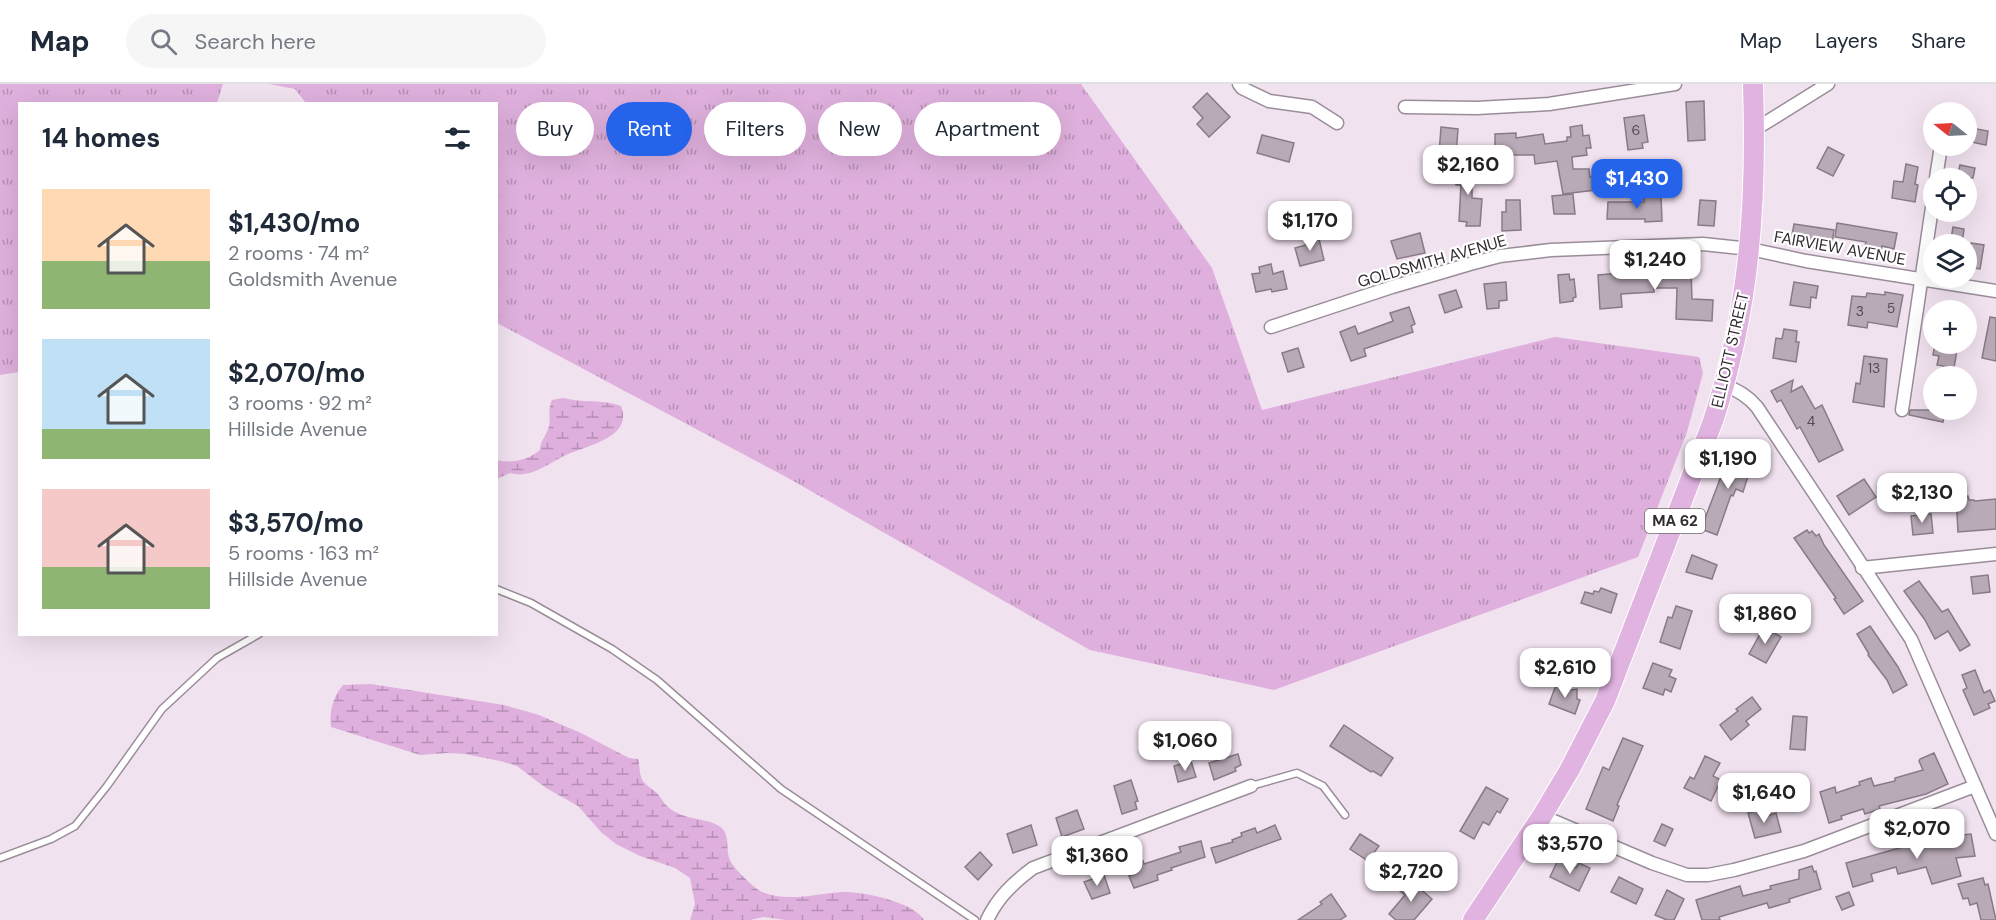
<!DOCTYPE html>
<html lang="en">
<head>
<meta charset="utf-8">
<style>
	:root { --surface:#fff; --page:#f6f6f7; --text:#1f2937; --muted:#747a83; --line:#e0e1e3; --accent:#2563eb }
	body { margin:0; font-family:"DM Sans",sans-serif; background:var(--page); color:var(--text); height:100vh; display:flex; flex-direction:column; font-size:22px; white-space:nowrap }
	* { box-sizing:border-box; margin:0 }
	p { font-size:20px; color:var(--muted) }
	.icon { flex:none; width:33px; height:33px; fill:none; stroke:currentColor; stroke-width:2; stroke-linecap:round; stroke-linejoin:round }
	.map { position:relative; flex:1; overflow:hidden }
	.panel { position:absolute; left:18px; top:18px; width:480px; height:534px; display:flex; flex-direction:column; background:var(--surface); border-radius:0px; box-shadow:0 6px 24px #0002 }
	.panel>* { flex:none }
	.hud { position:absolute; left:516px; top:18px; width:570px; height:54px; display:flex; gap:12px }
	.needle { width:39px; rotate:288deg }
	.buttons { position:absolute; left:1923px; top:18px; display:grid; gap:12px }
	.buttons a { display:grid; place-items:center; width:54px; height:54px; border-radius:50%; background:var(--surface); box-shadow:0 6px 24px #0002; font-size:30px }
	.price { position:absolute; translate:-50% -51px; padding:0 14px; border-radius:12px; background:#fff; color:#222; font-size:20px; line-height:39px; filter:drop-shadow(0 2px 3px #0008) }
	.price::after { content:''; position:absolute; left:50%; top:36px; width:18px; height:14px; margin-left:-9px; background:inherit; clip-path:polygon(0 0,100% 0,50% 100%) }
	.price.current { background:var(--accent); color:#fff }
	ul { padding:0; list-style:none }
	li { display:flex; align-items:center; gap:18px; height:150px; padding:0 24px }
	li span { display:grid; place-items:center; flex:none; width:168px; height:120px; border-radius:0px; color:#555 }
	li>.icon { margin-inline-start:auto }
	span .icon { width:72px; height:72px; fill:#fffc; stroke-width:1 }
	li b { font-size:26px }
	h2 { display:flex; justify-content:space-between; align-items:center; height:72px; padding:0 24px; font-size:26px }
	.tag { padding:0 21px; border-radius:27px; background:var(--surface); box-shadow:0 6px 24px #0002; font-size:21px; line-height:54px }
	.tag.current { background:var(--accent); color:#fff }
	header { display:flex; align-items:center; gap:36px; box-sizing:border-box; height:84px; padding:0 30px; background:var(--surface); border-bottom:2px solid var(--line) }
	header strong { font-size:28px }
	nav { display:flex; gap:33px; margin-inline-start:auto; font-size:21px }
	.search { width:420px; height:54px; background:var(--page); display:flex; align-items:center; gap:15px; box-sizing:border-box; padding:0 21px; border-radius:33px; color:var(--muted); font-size:22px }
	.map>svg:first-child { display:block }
	.grass { fill:url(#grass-tufts) }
	.wetland { fill:url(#wetland-marsh) }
	.building { fill:#b8aab7; stroke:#887b87; stroke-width:1.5 }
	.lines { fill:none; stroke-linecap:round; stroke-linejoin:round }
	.lane-casing { stroke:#9a8d9a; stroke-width:9 }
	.street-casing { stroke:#9a8d9a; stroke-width:15 }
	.primary-casing { stroke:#fff; stroke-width:22 }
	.lane { stroke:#fff; stroke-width:6 }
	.street { stroke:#fff; stroke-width:12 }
	.primary { stroke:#e0b3e0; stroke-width:20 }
	.labels { text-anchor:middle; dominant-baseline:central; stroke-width:4.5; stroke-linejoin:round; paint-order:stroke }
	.number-label { font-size:14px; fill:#534b52 }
	.shield { fill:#fff; stroke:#6f6b6e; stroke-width:1.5 }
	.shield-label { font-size:15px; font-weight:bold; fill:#312b30 }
	.street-label { font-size:16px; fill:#312b30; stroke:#fff }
</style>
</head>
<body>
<header>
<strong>Map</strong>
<div class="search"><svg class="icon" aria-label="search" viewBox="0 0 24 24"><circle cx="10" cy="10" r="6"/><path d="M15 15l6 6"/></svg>Search here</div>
<nav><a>Map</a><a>Layers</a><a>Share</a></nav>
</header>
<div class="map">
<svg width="1996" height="836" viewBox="0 0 1996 836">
	<defs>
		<pattern id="grass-tufts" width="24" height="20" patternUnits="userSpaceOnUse" patternTransform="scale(1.5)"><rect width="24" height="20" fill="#dfb0dd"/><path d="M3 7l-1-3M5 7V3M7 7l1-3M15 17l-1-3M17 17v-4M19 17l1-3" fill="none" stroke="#b58fb4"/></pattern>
		<pattern id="wetland-marsh" width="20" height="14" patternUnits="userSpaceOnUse" patternTransform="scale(1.5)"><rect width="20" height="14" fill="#dfb0dd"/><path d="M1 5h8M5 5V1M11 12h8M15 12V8" fill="none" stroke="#b58fb4"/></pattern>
	</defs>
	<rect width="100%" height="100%" fill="#f1e2f0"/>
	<g class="grass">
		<path d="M0,0H223L217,19L20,20L19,288L0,291Z"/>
		<path d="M269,0H1081L1212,184L1262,326L1555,253L1699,273L1703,289L1687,348L1638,473L1274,606L1090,566L788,394L497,239L496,20L306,19L295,5Z"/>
	</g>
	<g class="wetland">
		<path d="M563,314C583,319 602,315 621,322C634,354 585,362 566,371C547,380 531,395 510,389L497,395V376C511,380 528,376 540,366C540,357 547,351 549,342C551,330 547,329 552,316Z"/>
		<path d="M371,600L504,621L539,631L581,649L629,674L638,675C640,681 639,687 641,693C643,700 651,704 657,709C660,712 662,716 665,720C670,726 680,731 688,733C699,736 709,736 719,742C731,749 725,765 730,776C732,783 755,805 762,808C789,819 817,809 844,808C864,808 914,818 924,836H786L764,833L750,836H690L695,820L690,794L675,784L640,772L616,760L602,749L578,722L546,704L517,682L500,677L465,670L447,669L420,671L331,643C329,628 333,613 343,601Z"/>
	</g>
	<g class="building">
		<path d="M1207,9L1230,33L1209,53L1197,40L1203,34L1193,23Z"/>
		<path d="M1704,17L1705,56L1688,57L1686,18Z"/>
		<path d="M1644,31L1648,58L1642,59L1643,64L1628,66L1624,34Z"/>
		<path d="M1582,41L1583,52L1589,51L1591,64H1586L1587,71L1572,73L1573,85H1589L1590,93L1594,92L1596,106L1563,110L1557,77L1535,80L1534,71H1495V50L1516,49V54L1543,50L1545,60L1567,57V53H1571L1570,43Z"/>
		<path d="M1441,43L1458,45L1456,71L1439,70Z"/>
		<path d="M1966,43L1988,47L1986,61L1966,57Z"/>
		<path d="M1262,51L1294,59L1289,78L1257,69Z"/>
		<path d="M1828,63L1844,71L1833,92L1817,84Z"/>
		<path d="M1462,74H1472V114L1482,115L1480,142H1466L1467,138L1459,137L1461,101H1456V89H1461Z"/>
		<path d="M1906,80L1918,83L1915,100L1918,101L1915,118L1892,114L1894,97L1903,98Z"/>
		<path d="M1960,81L1975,84L1973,94H1957Z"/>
		<path d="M1573,110L1575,130H1554L1552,112Z"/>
		<path d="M1661,111L1662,137L1645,138V135H1607L1608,118H1644V112Z"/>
		<path d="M1506,116H1520L1521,146L1502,147V128H1506Z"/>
		<path d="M1700,116L1716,117L1714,142L1698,141Z"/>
		<path d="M1837,139L1897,149L1894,165L1882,162L1881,166L1865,163L1866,158L1835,153Z"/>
		<path d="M1794,140L1834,146L1831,166L1796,161L1797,158L1791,157Z"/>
		<path d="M1953,143L1964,145L1962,160H1950Z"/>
		<path d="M1420,149L1425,169L1397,175L1391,157Z"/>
		<path d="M1318,151L1324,176L1300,182L1295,164L1306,161L1305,155Z"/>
		<path d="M1971,159L1984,161L1980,185L1967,183Z"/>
		<path d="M1271,180L1273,190L1283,187L1287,205L1272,208L1271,205L1256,208L1252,190L1260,189L1259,183Z"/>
		<path d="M1649,183L1650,187L1691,186L1692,215L1713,216L1712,237L1676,235L1677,204H1654V208L1621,210L1622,223L1600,225L1598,191L1634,188V184Z"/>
		<path d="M1569,190L1570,196L1574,195L1576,213L1573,214V217L1560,219L1558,191Z"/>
		<path d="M1506,198L1507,216L1499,217V224L1487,225L1484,200Z"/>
		<path d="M1794,198L1818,202L1816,214L1811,213L1810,224L1790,221Z"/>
		<path d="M1456,206L1462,223L1445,229L1439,211Z"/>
		<path d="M1885,208L1903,211L1897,243L1868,238L1867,244L1848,241L1852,212L1866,213L1867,209L1885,211Z"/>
		<path d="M1409,223L1415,240L1411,242L1413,248L1364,265L1366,272L1351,277L1340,248L1355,242L1358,250L1393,237L1390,229Z"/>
		<path d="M1990,233L1996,234V277L1982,274Z"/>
		<path d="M1784,245L1797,247L1796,258H1799L1796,278L1773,274L1776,254L1782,255Z"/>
		<path d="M1935,260H1958L1954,284L1937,281L1939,272L1933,271Z"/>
		<path d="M1298,264L1304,283L1288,288L1282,269Z"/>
		<path d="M1864,272L1887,275L1884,323L1853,318L1856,299L1860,300Z"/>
		<path d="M1793,296L1791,308L1802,302L1815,325L1822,321L1843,366L1819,378L1800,343L1797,345L1781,316L1777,318L1771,307Z"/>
		<path d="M1910,326H1945L1943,338L1909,331Z"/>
		<path d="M1740,365L1755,370L1743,408L1736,405L1733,412L1731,411L1717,451L1701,445L1725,382L1733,385Z"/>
		<path d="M1951,390L1952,403L1932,406L1930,393Z"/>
		<path d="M1864,395L1876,413L1849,431L1837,412Z"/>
		<path d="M1968,412L1969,416H1974L1975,417L1996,415V445L1958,448L1956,413Z"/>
		<path d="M1931,430L1933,449L1913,451L1911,432Z"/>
		<path d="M1807,446L1809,449L1812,447L1816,452L1819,450L1824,461L1863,517L1844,530L1834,515L1836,514L1794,454Z"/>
		<path d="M1692,471L1717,481L1712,495L1686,488Z"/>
		<path d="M1988,491L1990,508L1973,510L1971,493Z"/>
		<path d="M1919,497L1942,528L1948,525L1970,561L1960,567L1948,547L1935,555L1925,536L1904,507Z"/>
		<path d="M1601,504L1617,510L1611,529L1581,519L1585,508L1593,510L1594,507L1599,508Z"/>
		<path d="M1676,522L1692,527L1680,565L1660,558L1668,533L1672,534Z"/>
		<path d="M1870,542L1898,583L1907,601L1893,609L1887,596L1868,571L1869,570L1857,550Z"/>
		<path d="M1764,543L1781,553L1766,579L1749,570Z"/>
		<path d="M1653,579L1672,586L1669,592L1676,595L1671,608L1665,605L1663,611L1643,604Z"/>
		<path d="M1975,586L1984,609L1990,606L1995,617L1988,620L1990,624L1974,631L1963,606L1967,604L1962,591Z"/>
		<path d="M1556,601L1570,606L1577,605V615L1580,616L1575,630L1549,620Z"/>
		<path d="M1752,613L1761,625L1746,637L1749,641L1731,656L1720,641L1738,627L1736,625Z"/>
		<path d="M1793,632L1807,633L1805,666L1790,665Z"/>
		<path d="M1344,641L1393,674L1381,692L1373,687L1371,688L1330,662Z"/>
		<path d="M1623,654L1643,662L1617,721L1619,722L1613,737L1586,725L1603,683L1609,686Z"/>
		<path d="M1934,669L1948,700L1926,710L1879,722L1880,725L1865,730L1863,725L1841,732L1842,735L1829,739L1820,708L1835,703L1836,709L1860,701L1859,698L1871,694L1874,702L1895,697V694L1923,686L1919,677L1920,675Z"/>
		<path d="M1238,670L1241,681L1235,684L1236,687L1214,696L1209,679Z"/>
		<path d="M1705,672L1720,679L1713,692L1721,696L1711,717L1684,704L1690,693L1694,695Z"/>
		<path d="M1191,677L1196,693L1178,698L1174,682Z"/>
		<path d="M1131,696L1138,717L1135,718L1137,725L1122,730L1114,702Z"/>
		<path d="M1486,703L1508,715L1500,729L1497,727L1489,741L1483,738L1474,755L1460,747Z"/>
		<path d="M1764,725L1766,732L1776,729L1781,748L1755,754L1748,729Z"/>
		<path d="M1077,726L1084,745L1062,753L1056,734Z"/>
		<path d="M1662,740L1673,745L1665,762L1654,757Z"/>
		<path d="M1031,741L1037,761L1013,769L1007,750Z"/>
		<path d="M1275,741L1281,755L1216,779L1211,764L1233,758L1232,756L1242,752L1241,749L1255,744L1257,749Z"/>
		<path d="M1360,750L1379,762L1368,777L1350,765Z"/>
		<path d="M1971,750L1975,772L1956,774L1961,792L1932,800L1926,783L1898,790L1896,783L1871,790L1873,797L1853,803L1846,779L1917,759L1943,753Z"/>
		<path d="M1201,757L1205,773L1171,784L1172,786L1157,791L1158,796L1134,804L1129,792L1135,790L1132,780L1143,777L1144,780L1181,768L1179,763Z"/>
		<path d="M980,768L992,781L978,796L965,783Z"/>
		<path d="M1558,776L1576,784L1579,779L1590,784L1579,807L1550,793Z"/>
		<path d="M1812,782L1814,788L1816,787L1821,805L1789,815L1790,818L1769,824L1767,819L1719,833L1720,836H1702L1696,816L1740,802L1743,812L1771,805L1770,802L1799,795V786Z"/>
		<path d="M1104,791L1110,809L1092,815L1084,798Z"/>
		<path d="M1619,793L1643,805L1636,820L1611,808Z"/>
		<path d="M1983,794L1985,801L1988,800L1996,836H1981L1977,819L1970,821L1968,814L1963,815L1958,800Z"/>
		<path d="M1410,796L1432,815L1414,836H1396L1389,830L1405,811L1400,807Z"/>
		<path d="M1667,806L1684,815L1674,836H1667L1655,831Z"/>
		<path d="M1849,808L1854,821L1842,826L1836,813Z"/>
		<path d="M1331,810L1346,832L1340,836H1298L1322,820L1320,818Z"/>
	</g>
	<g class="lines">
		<g class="lane-casing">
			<g id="lane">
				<path d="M496,505L531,519L612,565L657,596L781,705L975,836"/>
				<path d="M1251,702L1297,689L1323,702L1345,731"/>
				<path d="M0,774L51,755L75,742L107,702L162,625L217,574L259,550"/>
			</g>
		</g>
		<g class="street-casing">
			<g id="street">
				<path d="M1239,0L1242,4L1269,17L1312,23L1337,39"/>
				<path d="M1405,23L1477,24L1549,20L1675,0"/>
				<path d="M1754,46L1828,0"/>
				<path d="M1936,94L1941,62"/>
				<path d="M1271,243L1392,203L1470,180L1500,172L1551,166L1703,160L1750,165L1806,177L1996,207"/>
				<path d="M1725,301C1738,307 1748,312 1757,323L1911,555L1996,750"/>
				<path d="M1902,326L1934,110"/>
				<path d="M1862,484L1996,470"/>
				<path d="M1542,732L1652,779L1687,791H1708L1734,786L1804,767L1975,702"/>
				<path d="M987,836C998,813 1013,799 1033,784L1251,702"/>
			</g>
		</g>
		<g class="primary-casing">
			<path id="primary" d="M1473,836L1542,732L1570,685L1605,617L1713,337C1750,225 1757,117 1753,0"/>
		</g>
		<use href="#lane" class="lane"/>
		<use href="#street" class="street"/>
		<use href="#primary" class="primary"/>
	</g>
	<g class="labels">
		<g class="number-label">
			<text x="1636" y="46">6</text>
			<text x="1891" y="224">5</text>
			<text x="1860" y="227">3</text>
			<text x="1874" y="284">13</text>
			<text x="1811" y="337">4</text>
		</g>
		<rect class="shield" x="1645" y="425" width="60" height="24" rx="4.5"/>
		<g class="shield-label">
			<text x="1675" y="437">MA 62</text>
		</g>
		<g class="street-label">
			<text transform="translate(1840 164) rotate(10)">FAIRVIEW AVENUE</text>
			<text transform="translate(1432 177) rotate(-16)">GOLDSMITH AVENUE</text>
			<text transform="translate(1730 266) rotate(-77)">ELLIOTT STREET</text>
		</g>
	</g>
</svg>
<div class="buttons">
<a><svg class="needle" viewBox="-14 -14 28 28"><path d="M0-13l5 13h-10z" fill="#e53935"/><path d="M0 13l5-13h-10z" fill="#747a83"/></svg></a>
<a><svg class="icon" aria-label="locate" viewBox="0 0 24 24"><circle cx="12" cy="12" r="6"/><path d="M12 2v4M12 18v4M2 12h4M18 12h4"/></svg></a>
<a><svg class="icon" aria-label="layers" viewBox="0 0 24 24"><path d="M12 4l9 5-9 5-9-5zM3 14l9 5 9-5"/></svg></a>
<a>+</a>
<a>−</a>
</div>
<b class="price" style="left:1468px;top:112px">$2,160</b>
<b class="price current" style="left:1637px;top:126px">$1,430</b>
<b class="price" style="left:1310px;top:168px">$1,170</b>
<b class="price" style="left:1655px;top:207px">$1,240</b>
<b class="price" style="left:1728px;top:406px">$1,190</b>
<b class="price" style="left:1922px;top:440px">$2,130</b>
<b class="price" style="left:1765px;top:561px">$1,860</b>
<b class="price" style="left:1565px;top:615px">$2,610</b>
<b class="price" style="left:1185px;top:688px">$1,060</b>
<b class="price" style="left:1764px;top:740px">$1,640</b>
<b class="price" style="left:1917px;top:776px">$2,070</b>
<b class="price" style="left:1570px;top:791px">$3,570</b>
<b class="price" style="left:1097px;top:803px">$1,360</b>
<b class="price" style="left:1411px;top:819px">$2,720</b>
<div class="hud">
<a class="tag">Buy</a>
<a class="tag current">Rent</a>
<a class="tag">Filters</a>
<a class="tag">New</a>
<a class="tag">Apartment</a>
</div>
<section class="panel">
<h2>14 homes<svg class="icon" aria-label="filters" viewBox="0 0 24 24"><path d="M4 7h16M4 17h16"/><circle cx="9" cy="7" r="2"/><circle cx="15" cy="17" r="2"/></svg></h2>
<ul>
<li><span style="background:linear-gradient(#ffd9b3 60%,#8fb573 0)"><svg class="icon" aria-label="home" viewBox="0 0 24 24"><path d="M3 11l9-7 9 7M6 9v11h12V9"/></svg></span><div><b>$1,430/mo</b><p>2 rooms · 74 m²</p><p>Goldsmith Avenue</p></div></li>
<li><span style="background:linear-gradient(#bfe0f5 75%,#8fb573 0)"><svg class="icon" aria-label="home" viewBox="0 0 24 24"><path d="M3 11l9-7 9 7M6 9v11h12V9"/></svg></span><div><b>$2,070/mo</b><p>3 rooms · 92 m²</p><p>Hillside Avenue</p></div></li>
<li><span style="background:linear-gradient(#f6c9c9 65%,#8fb573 0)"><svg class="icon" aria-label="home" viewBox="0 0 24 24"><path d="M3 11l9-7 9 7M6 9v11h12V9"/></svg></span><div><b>$3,570/mo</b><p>5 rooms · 163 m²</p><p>Hillside Avenue</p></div></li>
</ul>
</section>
</div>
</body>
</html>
